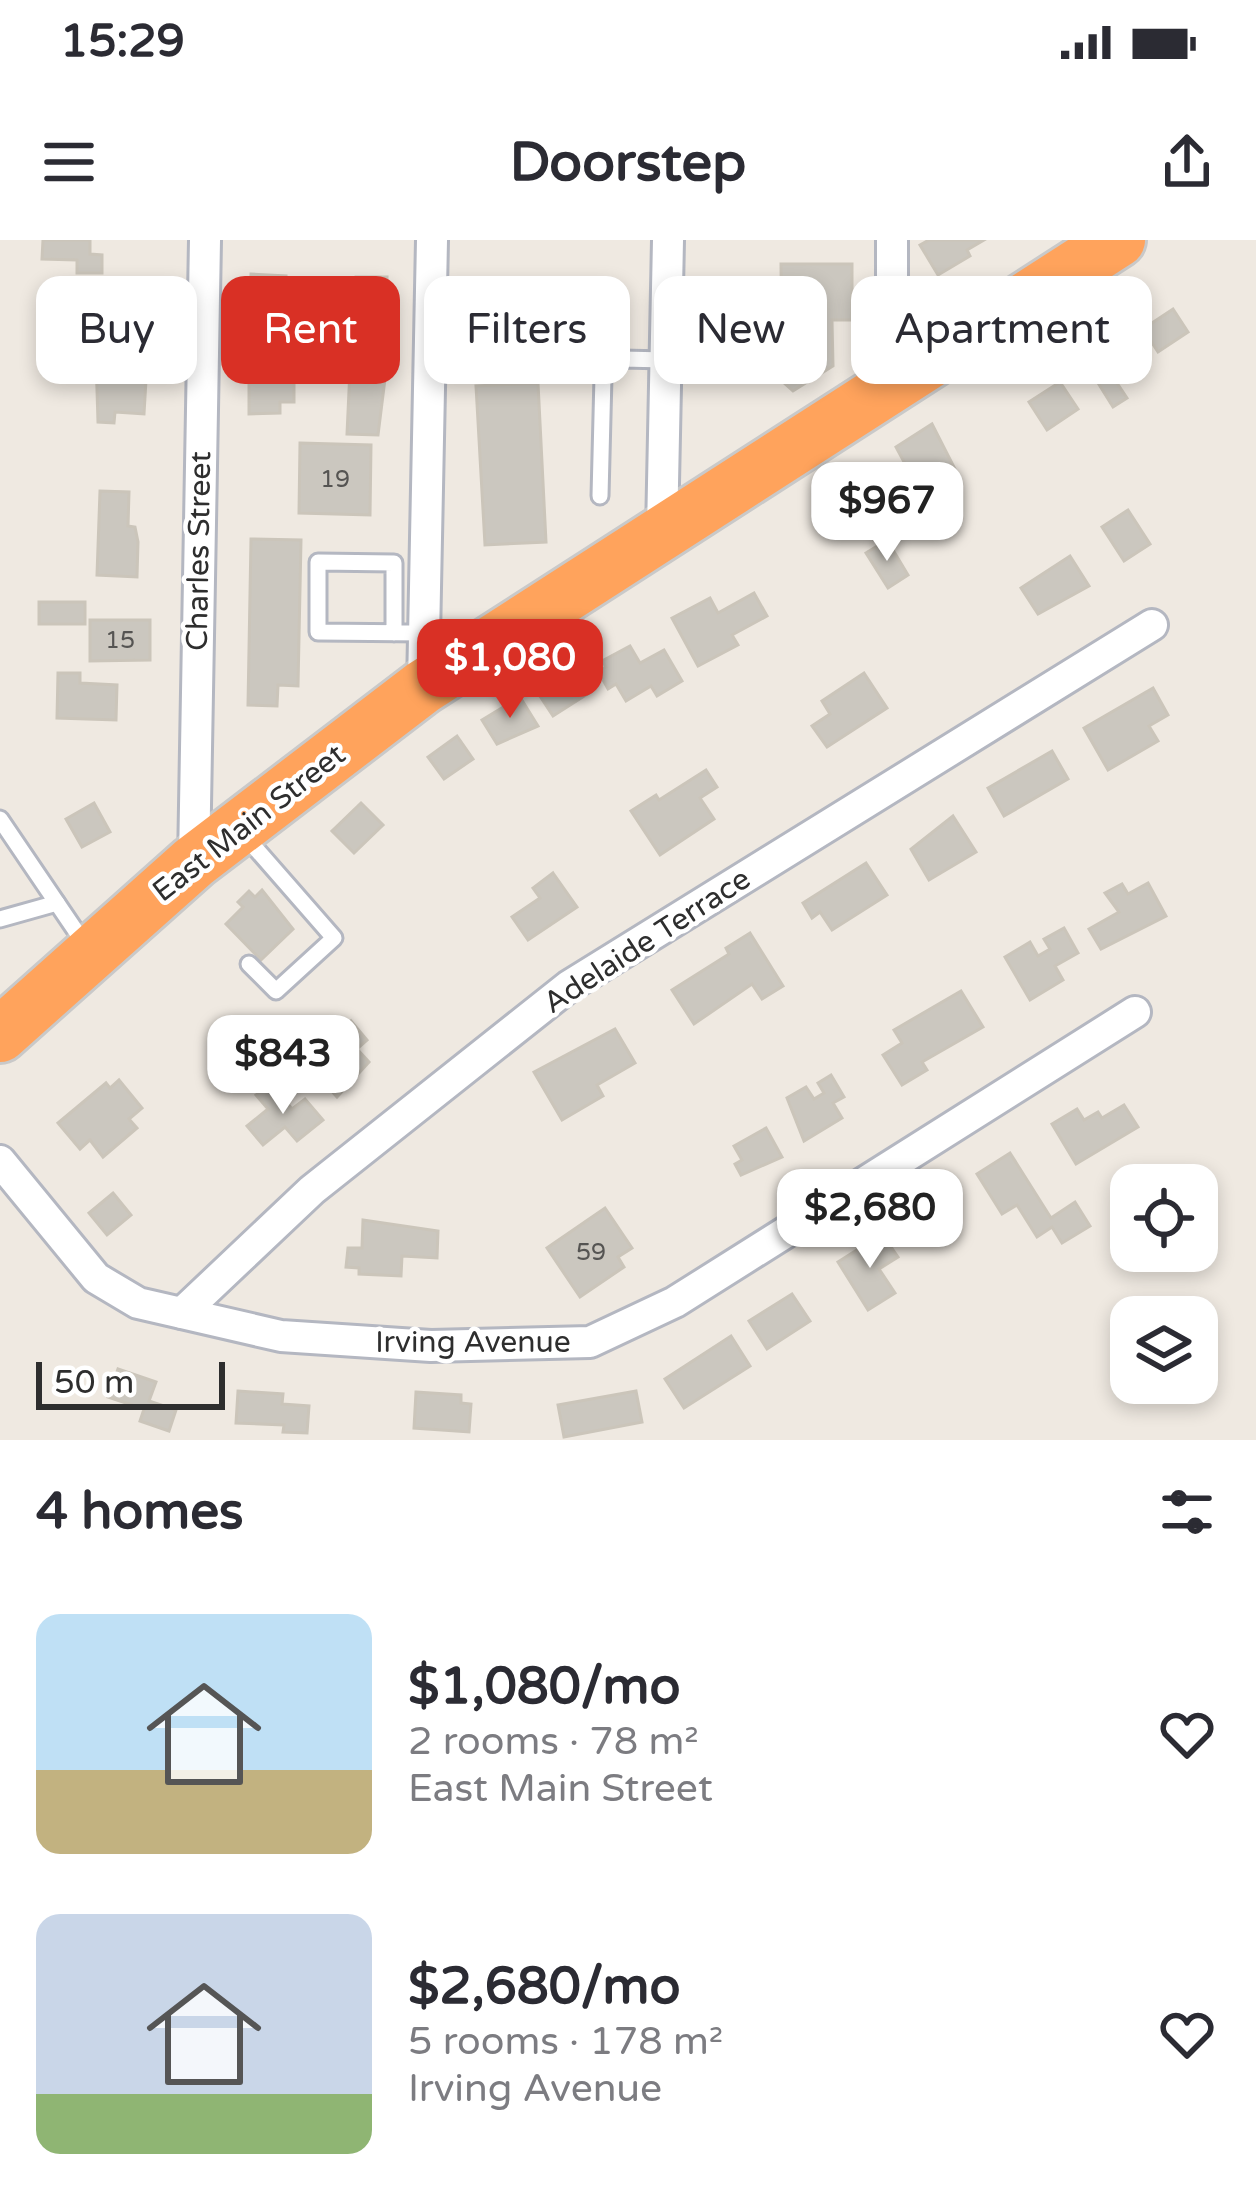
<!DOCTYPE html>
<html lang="en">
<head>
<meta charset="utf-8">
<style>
	:root { --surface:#fff; --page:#f7f7f7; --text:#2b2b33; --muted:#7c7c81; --accent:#d93025 }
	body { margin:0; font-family:"Varela Round",sans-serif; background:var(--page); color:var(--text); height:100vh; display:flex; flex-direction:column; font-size:45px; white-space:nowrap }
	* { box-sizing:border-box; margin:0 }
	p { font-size:39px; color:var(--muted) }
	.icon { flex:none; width:66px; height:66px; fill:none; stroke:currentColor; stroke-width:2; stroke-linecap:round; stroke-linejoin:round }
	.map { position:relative; height:1200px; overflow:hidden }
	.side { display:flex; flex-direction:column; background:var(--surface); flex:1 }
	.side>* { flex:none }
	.hud { position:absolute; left:36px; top:36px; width:1185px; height:108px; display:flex; gap:24px }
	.buttons { position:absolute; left:1110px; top:924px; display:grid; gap:24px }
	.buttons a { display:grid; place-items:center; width:108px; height:108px; border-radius:24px; background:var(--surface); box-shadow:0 6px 18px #0003; font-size:60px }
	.scale { position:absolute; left:36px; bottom:30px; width:189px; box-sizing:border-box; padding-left:12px; border:6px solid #2e2e2e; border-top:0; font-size:33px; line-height:42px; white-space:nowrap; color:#2e2e2e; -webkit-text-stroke:9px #fff; paint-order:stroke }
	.price { position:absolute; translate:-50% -102px; padding:0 27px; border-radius:24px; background:#fff; color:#222; font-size:39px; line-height:78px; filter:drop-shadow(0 3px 6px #0008) }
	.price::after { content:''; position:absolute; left:50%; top:72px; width:36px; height:27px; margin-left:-18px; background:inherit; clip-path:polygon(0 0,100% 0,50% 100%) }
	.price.current { background:var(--accent); color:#fff }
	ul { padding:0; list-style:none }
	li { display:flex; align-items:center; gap:36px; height:300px; padding:0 36px }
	li span { display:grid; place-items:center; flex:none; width:336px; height:240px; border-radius:24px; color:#555 }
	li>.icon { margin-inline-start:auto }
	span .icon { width:144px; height:144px; fill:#fffc; stroke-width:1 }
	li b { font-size:51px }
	h2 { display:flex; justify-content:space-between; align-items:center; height:144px; padding:0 36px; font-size:51px }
	.pill { padding:0 42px; border-radius:24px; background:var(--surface); box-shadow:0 6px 18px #0003; font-size:42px; line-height:108px }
	.pill.current { background:var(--accent); color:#fff }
	.status { display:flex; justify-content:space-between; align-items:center; height:84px; padding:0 60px; background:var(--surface); direction:ltr }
	.status svg { height:33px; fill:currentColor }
	header { display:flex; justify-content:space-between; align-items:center; height:156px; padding:0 36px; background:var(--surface); font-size:54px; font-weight:700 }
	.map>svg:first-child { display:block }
	.building { fill:#cbc7bf; stroke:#cbc5ba; stroke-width:3 }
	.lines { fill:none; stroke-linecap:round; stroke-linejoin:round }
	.lane-casing { stroke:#b4b7c1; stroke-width:21 }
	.street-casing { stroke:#b4b7c1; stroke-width:36 }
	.highway-casing { stroke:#c9c9c9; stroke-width:60 }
	.lane { stroke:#fff; stroke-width:15 }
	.street { stroke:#fff; stroke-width:30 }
	.highway { stroke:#ffa35c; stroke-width:54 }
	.labels { text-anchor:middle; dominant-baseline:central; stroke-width:9; stroke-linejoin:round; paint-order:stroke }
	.number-label { font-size:24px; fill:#555452 }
	.street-label { font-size:30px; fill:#2e2e2e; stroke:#fff }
</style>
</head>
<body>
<div class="status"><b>15:29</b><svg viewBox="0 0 49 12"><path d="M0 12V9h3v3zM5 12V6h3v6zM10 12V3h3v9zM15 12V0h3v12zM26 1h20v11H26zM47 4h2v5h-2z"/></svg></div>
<header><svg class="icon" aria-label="menu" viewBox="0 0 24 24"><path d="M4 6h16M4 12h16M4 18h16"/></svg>Doorstep<svg class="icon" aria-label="share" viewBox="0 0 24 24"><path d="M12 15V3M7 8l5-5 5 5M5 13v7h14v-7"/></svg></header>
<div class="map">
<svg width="1256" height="1200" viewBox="0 0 1256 1200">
	<rect width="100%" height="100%" fill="#efe9e1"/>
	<g class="building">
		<path d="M43,0H90V14L102,15V33H77V20L42,19Z"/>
		<path d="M929,0H984L967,10L970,16L938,35L920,5Z"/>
		<path d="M781,24H852V80H832L833,126L793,151L782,141Z"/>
		<path d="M251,34L286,36L284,79L249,77Z"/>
		<path d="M356,37H387L386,100L355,99Z"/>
		<path d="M747,65H775V141H731V88H737V71H747Z"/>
		<path d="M101,69L147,75L146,100L100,99Z"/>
		<path d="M1173,69L1188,92L1158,112L1143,89Z"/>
		<path d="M1116,103L1134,133L1117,143L1127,158L1113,167L1085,122Z"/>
		<path d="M96,118L122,119L121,139L146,140L144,174L115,172L114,183L98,182Z"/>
		<path d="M249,124H283V139H294V162H280V173L249,174Z"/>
		<path d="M350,129L386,131L378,195L347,194Z"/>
		<path d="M1060,142L1078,169L1047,190L1029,162Z"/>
		<path d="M538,143L546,302L485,305L476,146Z"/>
		<path d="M932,184L960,239L925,261L896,207Z"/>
		<path d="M300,203L371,205L370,275L299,273Z"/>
		<path d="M876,231L896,265L873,278L869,270L860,275L845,249Z"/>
		<path d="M100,251L129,252L128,286L135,287L138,302L137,337L97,335Z"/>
		<path d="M1128,270L1150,304L1124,321L1102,287Z"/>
		<path d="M251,299L301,300L298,446L278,445L277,466L248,465Z"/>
		<path d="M887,300L908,335L888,348L866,313Z"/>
		<path d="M1070,316L1089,346L1038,374L1021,348Z"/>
		<path d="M754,353L767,376L732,395L738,405L698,426L672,378L710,358L718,373Z"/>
		<rect x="39" y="362" width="46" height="22"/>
		<path d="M90,380H150V420L90,421Z"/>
		<path d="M630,406L640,423L664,410L682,441L657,456L651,446L626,461L616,444L608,449L598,431L606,427L602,421Z"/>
		<path d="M575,424L592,451L553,476L538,453Z"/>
		<path d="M58,433H80V443L117,445L116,480L57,478Z"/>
		<path d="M864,433L887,468L827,507L812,486L830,474L822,461Z"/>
		<path d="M1153,448L1168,475L1149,486L1158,501L1108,530L1084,488Z"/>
		<path d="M520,457L538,486L497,504L482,480Z"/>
		<path d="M457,496L473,519L444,539L428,517Z"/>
		<path d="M1052,511L1068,539L1004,576L988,548Z"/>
		<path d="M706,530L717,547L700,558L714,579L660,615L631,571L656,555L659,560Z"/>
		<path d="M94,563L110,592L82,607L66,579Z"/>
		<path d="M361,563L383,585L354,613L332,591Z"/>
		<path d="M953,576L976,612L929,640L911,609Z"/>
		<path d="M866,623L887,655L832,690L820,672L812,678L803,663Z"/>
		<path d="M553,633L577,667L528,700L512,677L540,658L533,648Z"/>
		<path d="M1148,643L1166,676L1101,709L1089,689L1119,672L1105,653L1122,644L1128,654Z"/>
		<path d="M262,650L293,689L261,720L226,684L243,667L238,662L249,651L255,657Z"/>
		<path d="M1064,688L1078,713L1055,726L1063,740L1030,760L1005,717L1030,702L1038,716L1050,709L1044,699Z"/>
		<path d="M750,693L783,746L762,759L752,744L694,784L672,750L729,714L726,708Z"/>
		<path d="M961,751L983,787L922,822L927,830L902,845L883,815L902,803L894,790Z"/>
		<path d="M351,781L367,800L357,809L369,822L337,857L305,821Z"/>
		<path d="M615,789L635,823L597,845L603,856L562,880L534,832Z"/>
		<path d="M831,835L844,857L833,863L842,878L804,901L787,858L806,847L814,859L824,853L818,843Z"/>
		<path d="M119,840L142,868L129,879L137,888L103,917L90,900L80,909L58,883L106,843L110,848Z"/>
		<path d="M271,843L292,869L305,859L323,880L297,901L285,887L263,905L247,886L268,869L256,855Z"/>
		<path d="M1124,865L1138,887L1076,924L1052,884L1077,869L1084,880L1098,872L1102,878Z"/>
		<path d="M766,888L782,917L741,935L735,924L742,920L734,906Z"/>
		<path d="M1010,913L1051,978L1075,962L1090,986L1062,1003L1052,987L1037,997L1017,965L1002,974L977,934Z"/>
		<path d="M113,953L131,975L107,995L89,973Z"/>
		<path d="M605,968L632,1008L618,1017L624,1027L580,1057L547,1008Z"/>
		<path d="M363,980L438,991L437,1018L402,1016L401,1036L359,1034V1028L346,1027L348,1008H362Z"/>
		<path d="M882,994L898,1017L879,1029L895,1053L868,1070L838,1022Z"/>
		<path d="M792,1054L810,1081L767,1109L749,1081Z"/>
		<path d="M731,1096L750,1126L684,1168L665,1139Z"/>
		<path d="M118,1129L156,1142L149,1161L176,1170L169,1191L140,1181L144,1169L108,1157Z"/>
		<path d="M238,1151L283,1154L282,1164L309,1166L307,1193L283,1192L284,1185L236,1183Z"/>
		<path d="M636,1151L642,1182L564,1197L558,1165Z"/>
		<path d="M416,1152L461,1155V1163L471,1164L469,1192L414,1188Z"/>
	</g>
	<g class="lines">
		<g class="lane-casing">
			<g id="lane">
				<path d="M600,256L603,136L622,119L666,120"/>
				<path d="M394,393V323L318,322V392L424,393"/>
				<path d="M0,579L86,706"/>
				<path d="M244,595L334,698L276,751L249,724"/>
				<path d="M0,679L57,663"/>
			</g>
		</g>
		<g class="street-casing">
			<g id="street">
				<path d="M892,146V0"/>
				<path d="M662,292L668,0"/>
				<path d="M423,447L432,0"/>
				<path d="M194,622L205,0"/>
				<path d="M0,921L96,1038L138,1063L281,1096L431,1106L590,1102L675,1062L1135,772"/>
				<path d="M182,1073L312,950L569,746L1152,385"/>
			</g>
		</g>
		<g class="highway-casing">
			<path id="highway" d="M0,795L194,622L423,447L1118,0"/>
		</g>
		<use href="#lane" class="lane"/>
		<use href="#street" class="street"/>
		<use href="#highway" class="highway"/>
	</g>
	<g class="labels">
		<g class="number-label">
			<text x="335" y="239">19</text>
			<text x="120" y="400">15</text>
			<text x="591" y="1012">59</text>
		</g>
		<g class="street-label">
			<text transform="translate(199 311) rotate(-89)">Charles Street</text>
			<text transform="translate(249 583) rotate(-38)">East Main Street</text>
			<text transform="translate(647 701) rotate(-33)">Adelaide Terrace</text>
			<text x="473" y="1102">Irving Avenue</text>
		</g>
	</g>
</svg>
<div class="buttons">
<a><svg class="icon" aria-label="locate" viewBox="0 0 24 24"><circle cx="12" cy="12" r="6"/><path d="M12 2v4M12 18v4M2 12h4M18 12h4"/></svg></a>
<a><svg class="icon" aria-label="layers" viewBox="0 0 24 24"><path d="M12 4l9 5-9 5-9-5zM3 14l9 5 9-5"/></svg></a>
</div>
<div class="scale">50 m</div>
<b class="price" style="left:887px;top:324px">$967</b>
<b class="price current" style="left:510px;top:481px">$1,080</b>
<b class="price" style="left:283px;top:877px">$843</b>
<b class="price" style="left:870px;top:1031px">$2,680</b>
<div class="hud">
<a class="pill">Buy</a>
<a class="pill current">Rent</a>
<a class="pill">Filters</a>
<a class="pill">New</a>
<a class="pill">Apartment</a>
</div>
</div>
<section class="side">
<h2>4 homes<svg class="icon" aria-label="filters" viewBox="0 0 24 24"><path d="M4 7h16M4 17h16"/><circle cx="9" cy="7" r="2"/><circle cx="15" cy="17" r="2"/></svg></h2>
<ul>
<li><span style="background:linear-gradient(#bfe0f5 65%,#c2b280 0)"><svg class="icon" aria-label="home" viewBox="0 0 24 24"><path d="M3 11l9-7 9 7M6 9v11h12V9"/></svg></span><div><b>$1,080/mo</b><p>2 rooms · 78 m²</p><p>East Main Street</p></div><svg class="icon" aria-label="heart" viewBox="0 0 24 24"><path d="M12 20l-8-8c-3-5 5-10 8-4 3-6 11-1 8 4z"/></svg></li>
<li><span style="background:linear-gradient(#c9d6e8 75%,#8fb573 0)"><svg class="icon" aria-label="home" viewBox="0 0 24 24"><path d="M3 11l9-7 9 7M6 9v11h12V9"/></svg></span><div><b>$2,680/mo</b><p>5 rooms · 178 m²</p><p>Irving Avenue</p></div><svg class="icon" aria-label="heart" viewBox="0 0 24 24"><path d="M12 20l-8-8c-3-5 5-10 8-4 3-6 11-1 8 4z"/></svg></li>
</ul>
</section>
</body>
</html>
